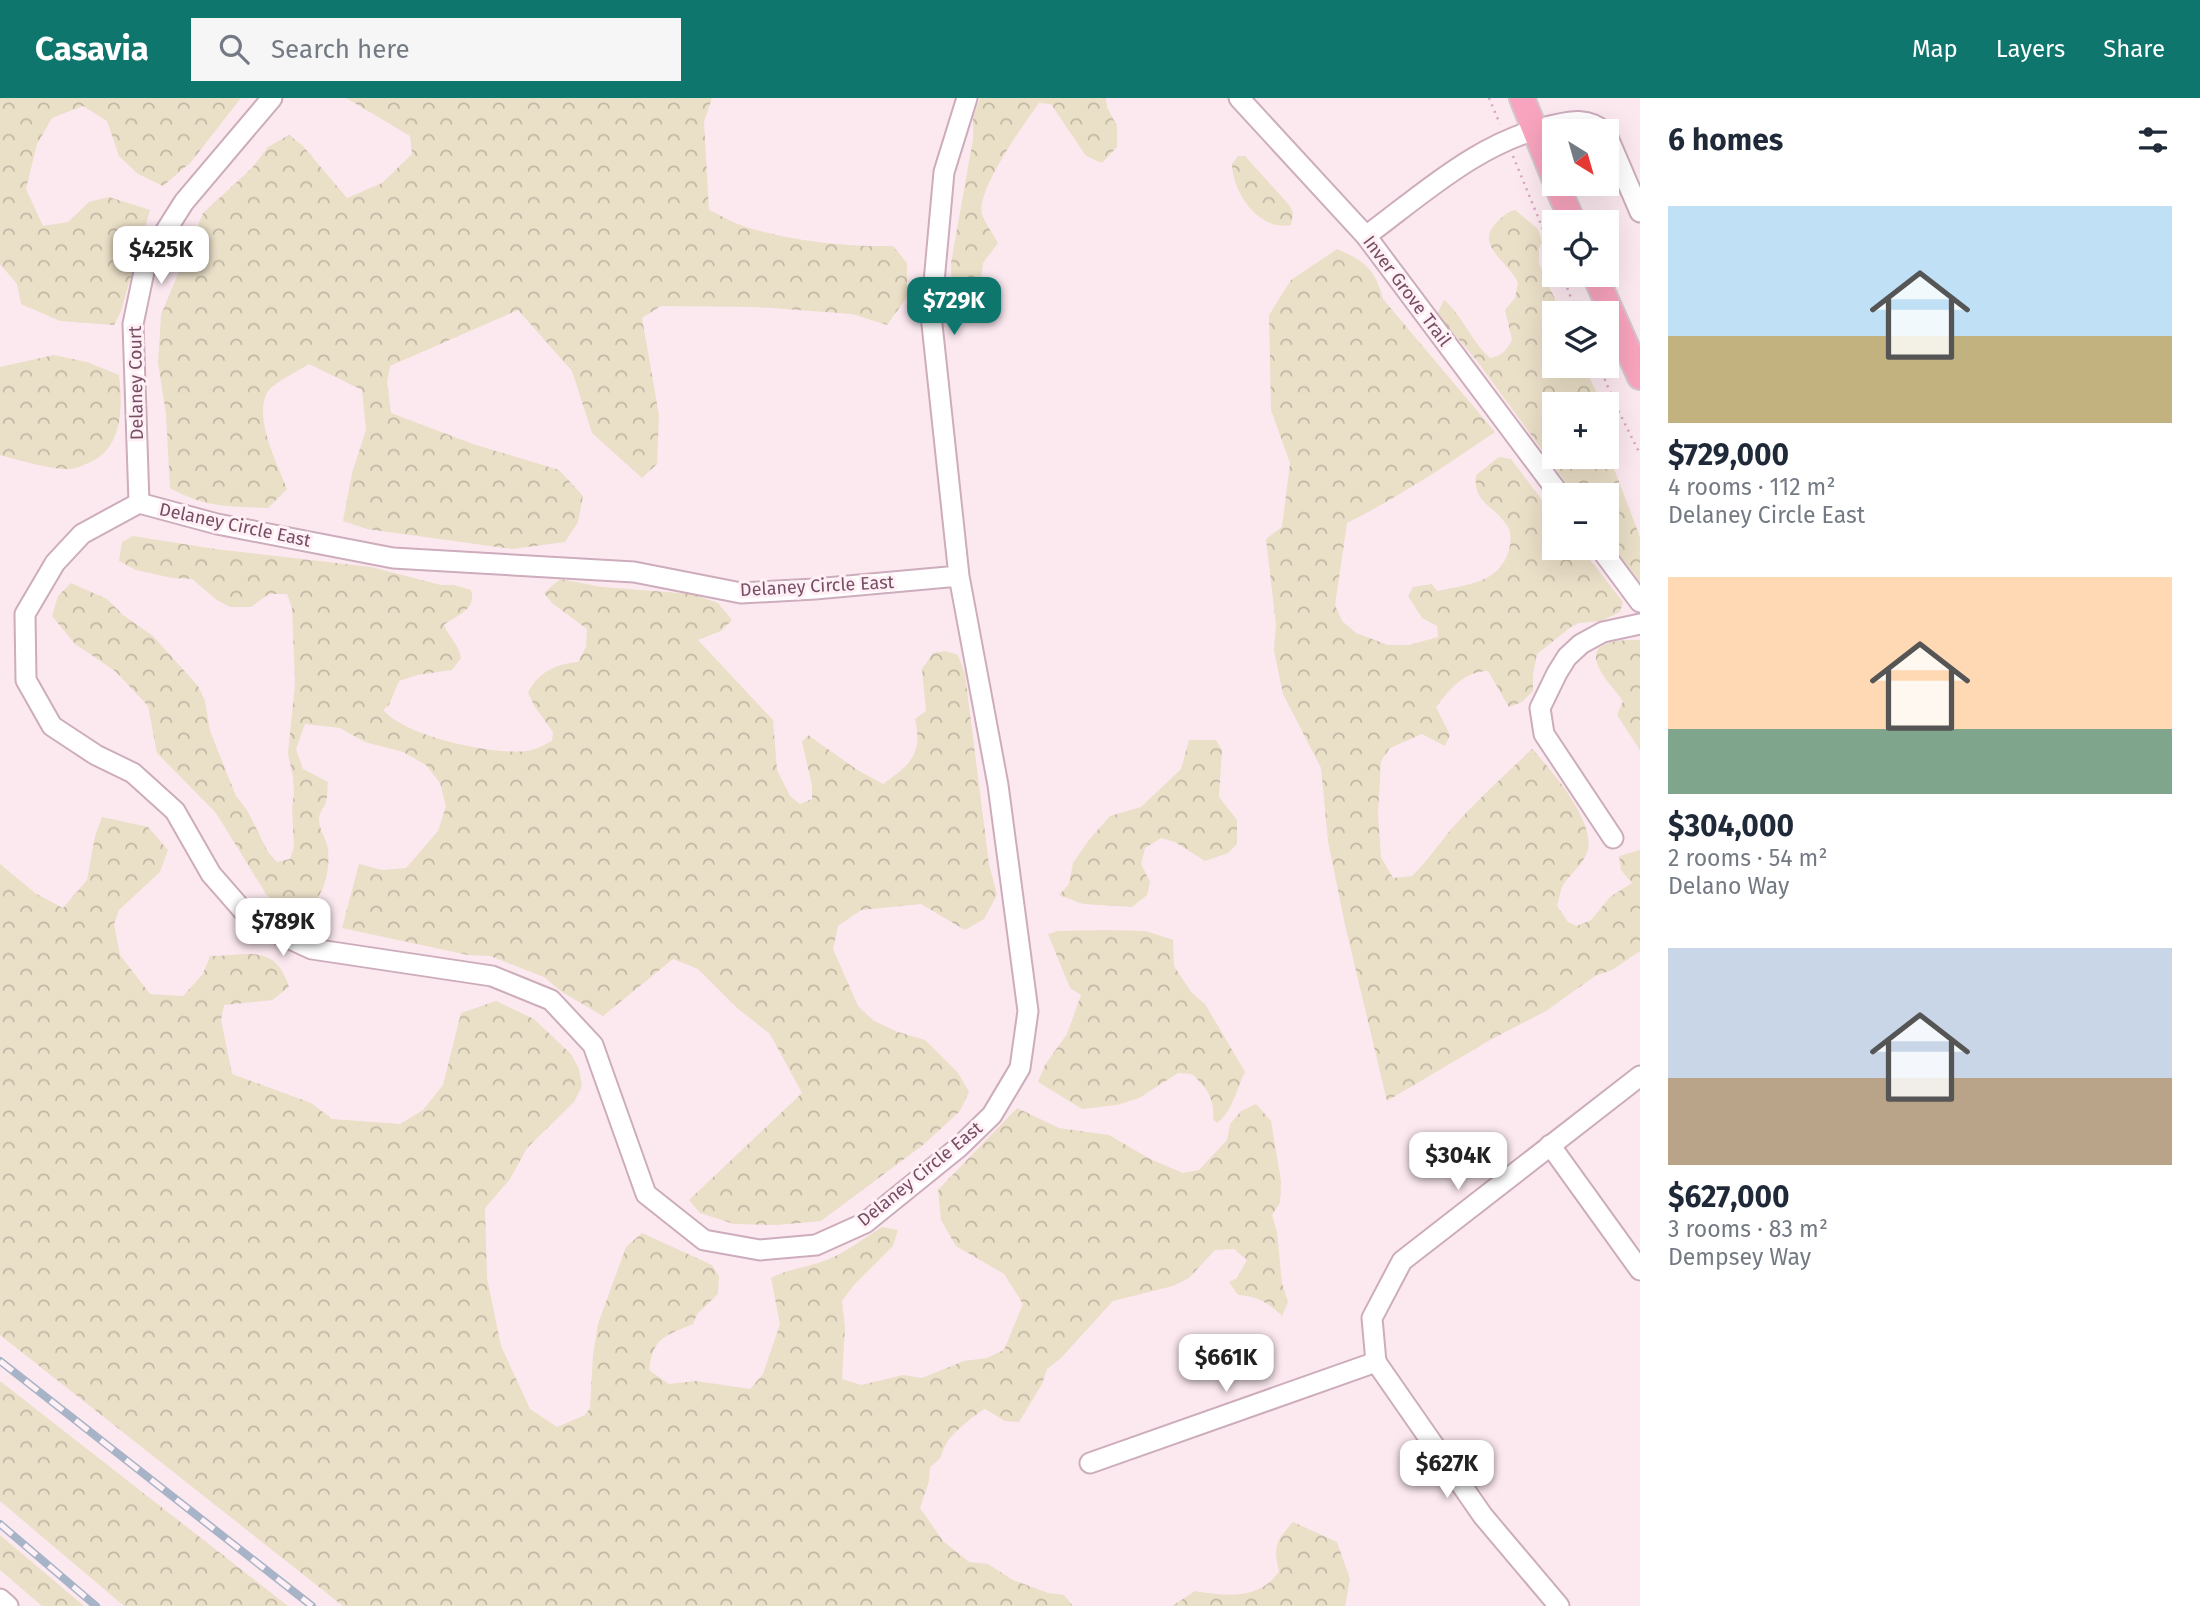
<!DOCTYPE html>
<html lang="en">
<head>
<meta charset="utf-8">
<style>
	:root { --surface:#fff; --page:#f6f6f7; --text:#1f2937; --muted:#747a83; --accent:#0f766e }
	body { margin:0; font-family:"Fira Sans",sans-serif; background:var(--page); color:var(--text); height:100vh; display:flex; flex-direction:column; font-size:26px; white-space:nowrap }
	* { box-sizing:border-box; margin:0 }
	p { font-size:23px; color:var(--muted) }
	.icon { flex:none; width:38px; height:38px; fill:none; stroke:currentColor; stroke-width:2; stroke-linecap:round; stroke-linejoin:round }
	.map { position:relative; flex:1; overflow:hidden }
	.drawer { display:flex; flex-direction:column; background:var(--surface); width:560px }
	.drawer>* { flex:none }
	.needle { width:46px; rotate:143deg }
	.controls { position:absolute; left:1542px; top:21px; display:grid; gap:14px }
	.controls a { display:grid; place-items:center; width:77px; height:77px; border-radius:0px; background:var(--surface); box-shadow:0 7px 28px #0002; font-size:35px }
	.price { position:absolute; translate:-50% -60px; padding:0 16px; border-radius:14px; background:#fff; color:#222; font-size:23px; line-height:46px; filter:drop-shadow(0 2px 4px #0008) }
	.price::after { content:''; position:absolute; left:50%; top:42px; width:21px; height:16px; margin-left:-10px; background:inherit; clip-path:polygon(0 0,100% 0,50% 100%) }
	.price.active { background:var(--accent); color:#fff }
	ul { padding:0; list-style:none }
	li { display:grid; align-content:center; gap:14px; height:371px; padding:0 28px }
	li span { display:grid; place-items:center; height:217px; border-radius:0px; color:#555 }
	li>.icon { margin-inline-start:auto }
	span .icon { width:126px; height:126px; fill:#fffc; stroke-width:1 }
	li b { font-size:30px }
	h2 { display:flex; justify-content:space-between; align-items:center; height:84px; padding:0 28px; font-size:30px }
	header { display:flex; align-items:center; gap:42px; box-sizing:border-box; height:98px; padding:0 35px; background:var(--accent); color:#fff }
	header strong { font-size:33px }
	nav { display:flex; gap:38px; margin-inline-start:auto; font-size:24px }
	.search { width:490px; height:63px; background:var(--page); display:flex; align-items:center; gap:18px; box-sizing:border-box; padding:0 24px; border-radius:0px; color:var(--muted); font-size:26px }
	main { display:flex; flex:1; min-height:0 }
	.map>svg:first-child { display:block }
	.forest { fill:url(#forest-crowns) }
	.lines { fill:none; stroke-linecap:round; stroke-linejoin:round }
	.minor-casing { stroke:#cdacbc; stroke-width:23 }
	.major-casing { stroke:#d3c6ce; stroke-width:28 }
	.path { stroke:#d7a4c0; stroke-width:2.5; stroke-dasharray:2 5; stroke-linecap:butt }
	.minor { stroke:#fff; stroke-width:19 }
	.major { stroke:#f9a4be; stroke-width:24 }
	.rail-casing { stroke:#a7b3c7; stroke-width:8 }
	.rail { stroke:#fff0f5; stroke-width:5; stroke-dasharray:16; stroke-linecap:butt }
	.labels { text-anchor:middle; dominant-baseline:central; stroke-width:6; stroke-linejoin:round; paint-order:stroke }
	.street-label { font-size:18px; fill:#774d65; stroke:#fff0f5 }
</style>
</head>
<body>
<header>
<strong>Casavia</strong>
<div class="search"><svg class="icon" aria-label="search" viewBox="0 0 24 24"><circle cx="10" cy="10" r="6"/><path d="M15 15l6 6"/></svg>Search here</div>
<nav><a>Map</a><a>Layers</a><a>Share</a></nav>
</header>
<main>
<div class="map">
<svg width="1640" height="1508" viewBox="0 0 1640 1508">
	<defs>
		<pattern id="forest-crowns" width="20" height="18" patternUnits="userSpaceOnUse" patternTransform="scale(1.75)"><rect width="20" height="18" fill="#eadfc7"/><path d="M2 6a3 3 0 1 1 6 0M12 15a3 3 0 1 1 6 0" fill="none" stroke="#c2b7a5"/></pattern>
	</defs>
	<rect width="100%" height="100%" fill="#fce9f0"/>
	<g class="forest">
		<path d="M0,0H241L191,64L163,88L138,76L119,58L107,23L83,8L52,20L37,46L26,91L43,128L68,124L89,104L109,99L150,112L121,213L114,227L60,223L21,206L17,186L0,166Z"/>
		<path d="M346,0H712L704,24L709,112C722,118 735,126 749,130C795,143 845,149 893,148L907,165V199L887,227L852,216L759,209L661,208L642,220L659,317L657,366L642,380L592,335L572,273L518,212L390,268L387,284L391,315L473,346L559,372L583,398L578,424L565,444L512,451L367,431L343,423L352,375L366,332L362,292L309,266C298,273 283,280 272,289C248,310 278,367 287,391L268,410C228,408 206,410 170,390L166,316L158,265L161,217L203,115L252,70L268,49L289,37L303,48L347,100L382,85L412,56L410,38Z"/>
		<path d="M980,0H1106L1107,9L1117,28V49L1102,65L1086,58L1051,6L1039,5C1024,26 976,92 982,116C985,125 993,136 998,145L983,165L980,188L988,200L982,216L963,212L955,201L952,191L951,165L973,41V20Z"/>
		<path d="M1238,58H1245L1290,108L1293,115L1291,127C1258,133 1233,95 1232,66Z"/>
		<path d="M1515,112L1538,131L1542,144L1539,151V166L1561,215H1554V268H1584L1602,306H1554V359H1606L1607,342L1610,360L1640,439V486L1607,440L1606,397H1575L1477,263L1437,216L1444,202C1463,218 1471,243 1490,260C1502,258 1507,252 1512,242L1505,212L1515,200L1518,185C1509,163 1473,148 1497,124C1503,118 1507,114 1515,112Z"/>
		<path d="M1337,151C1365,163 1375,171 1383,201L1495,334C1447,367 1399,399 1347,425L1335,507L1342,523L1356,535L1388,547H1409L1438,539L1437,528L1422,520L1408,498L1413,489L1432,486L1437,493C1466,487 1500,485 1509,452C1511,443 1512,434 1506,426C1492,406 1473,405 1476,377L1499,359L1511,361L1554,418V450H1581L1623,504L1620,514L1601,523L1579,525L1571,529L1537,556L1533,577V593L1522,604L1509,609L1488,573C1463,574 1451,590 1436,609L1450,637L1445,648L1422,636L1390,650L1381,663L1378,716L1381,759L1393,780L1412,778C1428,763 1439,745 1454,728C1478,701 1505,677 1532,651C1551,671 1594,722 1588,751C1585,765 1571,775 1563,787C1560,793 1559,802 1557,808L1568,824L1577,828L1591,822L1610,799L1632,785L1621,772L1619,758L1640,752V853L1612,872L1595,878L1546,913L1490,942L1387,1003L1345,827L1328,743L1321,670L1283,596L1274,553L1276,527L1266,441L1282,429L1290,365L1271,312L1269,217L1291,182Z"/>
		<path d="M54,257L87,264L119,277C123,310 123,353 86,366C81,368 75,371 70,371C53,372 17,362 0,357V269Z"/>
		<path d="M133,438L215,451L371,469L441,487H454L471,492C477,512 457,517 444,527C449,539 459,547 461,560L452,572L417,577L399,583L389,607L383,612C407,639 491,657 527,653C535,652 544,647 552,643L553,634L535,609L528,595C538,574 556,566 578,564L586,549L587,531L552,505L544,495L560,481L602,489L692,496L718,505L732,522L721,533L698,542L773,622L777,672L790,698L800,706L812,701V687L802,644L808,637L856,671L883,686C911,666 923,656 915,621L926,613L922,571L933,555L945,553L958,557L965,576L989,766L997,797L984,821L965,832L921,806L861,812L838,828L833,851L858,908L874,923L898,934L925,942L958,975L969,994L960,1013L923,1047L821,1123L777,1127L734,1126L700,1115L689,1102L802,995L770,936L737,910L698,871L673,861L603,918L562,894L544,879L490,858L468,857L342,830L359,766L382,772L406,770L438,733L446,708L440,685L426,667L403,654L365,644L340,630L305,626L296,651L303,671L328,684C327,691 328,700 325,706C323,711 319,715 319,721C319,733 327,741 328,752C331,781 318,818 286,818L266,796L216,715L157,655L148,608L115,573L75,546L52,518L58,498L71,485L107,501L123,517L153,538L198,588L205,603L210,633L236,698L247,712L268,754L277,764L290,761L294,749L292,710L294,696L293,679L288,656L295,585L292,510L287,496H269L251,509H230L217,502L192,481L172,480L136,472L119,463L122,444Z"/>
		<path d="M1640,542V652L1617,617L1623,603C1615,592 1601,578 1597,565C1589,541 1626,542 1640,542Z"/>
		<path d="M1189,642H1216L1222,652L1219,699L1237,722V746L1228,755L1205,763L1175,744L1161,740L1145,750L1141,766L1150,784L1147,797L1132,809L1083,806L1059,797L1069,786L1073,765L1089,742L1110,718L1141,709L1181,671Z"/>
		<path d="M102,719L148,729L168,752L160,774L119,812L114,826L120,857L150,896L183,898L203,876L210,858C247,858 275,844 289,889L272,902L224,907L221,922L232,976L311,1005L332,1021L400,1026L423,1012L443,987L461,915L496,903L534,921L571,956L579,971L582,988L574,1004L527,1050L510,1081L485,1110L487,1180L501,1248L530,1311L557,1329L585,1317L590,1310L593,1257L598,1226L626,1149L642,1135L712,1167L719,1178L718,1196L697,1216L693,1226C666,1238 653,1238 649,1272L669,1286L696,1283L750,1291L763,1276L780,1226L771,1180C790,1170 810,1169 829,1161C848,1153 864,1140 882,1129L898,1132L893,1148L854,1187L842,1203L845,1230L842,1281L861,1287L903,1277L922,1280L964,1263L987,1260L1004,1252L1023,1206L1004,1176L956,1148L941,1122L938,1092L1017,1010L1059,1030L1109,1037L1150,1061L1183,1075L1199,1072L1227,1042L1230,1026L1241,1013L1256,1006L1271,1023L1281,1083L1280,1105L1272,1117L1277,1134L1282,1185L1288,1204L1282,1218C1268,1205 1258,1198 1238,1197L1229,1184L1237,1180L1247,1162L1234,1151L1215,1152L1189,1180L1173,1188L1113,1203L1061,1260L1047,1271L1042,1286L1019,1324L1005,1323L985,1311C974,1317 952,1335 946,1346C938,1360 946,1357 930,1369L929,1383L920,1410L943,1443L969,1464L988,1466L1013,1482L1048,1495L1064,1497L1073,1508H343L0,1237V766L35,795L63,810L87,782L95,738Z"/>
		<path d="M1105,832L1146,833L1173,842L1174,868L1191,894L1205,906L1245,974C1236,992 1233,1013 1217,1025L1213,1021C1215,999 1206,990 1192,976L1178,975L1139,1000L1117,1007L1082,1011L1038,984L1045,967L1067,936L1081,897L1070,890L1048,836L1058,833Z"/>
		<path d="M0,1283L288,1508H124L0,1403Z"/>
		<path d="M1293,1424L1337,1444L1350,1481L1345,1508H1172L1195,1493C1225,1498 1260,1503 1279,1473C1273,1448 1276,1443 1293,1424Z"/>
		<path d="M0,1437L84,1508H42L0,1472Z"/>
	</g>
	<g class="lines">
		<g class="minor-casing">
			<g id="minor">
				<path d="M1239,0L1366,138L1560,397"/>
				<path d="M1606,35L1640,114"/>
				<path d="M1366,138C1424,95 1481,42 1554,27C1574,23 1587,20 1604,33"/>
				<path d="M139,405L133,226L146,164L184,104L272,0"/>
				<path d="M1600,450L1640,504"/>
				<path d="M959,478L815,491L741,495L634,474L393,460L217,426L139,405L82,436L55,465L25,516L26,582L52,628L96,657L133,675L175,713L211,776L253,824L312,851L492,878L551,902L593,947L646,1096L704,1142L760,1152L816,1147L865,1125L959,1049L992,1017L1020,970L1028,913L998,687L959,478L931,217L944,74L967,0"/>
				<path d="M1613,740L1544,636L1540,610L1557,575L1567,559L1581,546L1603,534L1640,526"/>
				<path d="M1550,1047L1640,1172"/>
				<path d="M1376,1264L1372,1220L1402,1163L1640,978"/>
				<path d="M1376,1264L1483,1418L1559,1508"/>
				<path d="M1090,1365L1376,1264"/>
				<path d="M0,1501L8,1508"/>
			</g>
		</g>
		<g class="major-casing">
			<g id="major">
				<path d="M1522,0L1554,80"/>
				<path d="M1556,86L1573,124"/>
				<path d="M1595,177L1640,279"/>
			</g>
		</g>
		<g class="path">
			<path d="M1489,0L1500,26"/>
			<path d="M1513,58L1554,158"/>
			<path d="M1562,177L1577,215"/>
			<path d="M1599,268L1616,308L1640,356"/>
		</g>
		<use href="#minor" class="minor"/>
		<use href="#major" class="major"/>
		<g class="rail-casing">
			<g id="rail">
				<path d="M0,1263L312,1508"/>
				<path d="M0,1426L96,1508"/>
			</g>
		</g>
		<use href="#rail" class="rail"/>
	</g>
	<g class="labels">
		<g class="street-label">
			<text transform="translate(1407 193) rotate(53)">Inver Grove Trail</text>
			<text transform="translate(136 285) rotate(-91)">Delaney Court</text>
			<text transform="translate(235 427) rotate(12)">Delaney Circle East</text>
			<text transform="translate(817 488) rotate(-3)">Delaney Circle East</text>
			<text transform="translate(920 1076) rotate(-39)">Delaney Circle East</text>
		</g>
	</g>
</svg>
<div class="controls">
<a><svg class="needle" viewBox="-14 -14 28 28"><path d="M0-13l5 13h-10z" fill="#e53935"/><path d="M0 13l5-13h-10z" fill="#747a83"/></svg></a>
<a><svg class="icon" aria-label="locate" viewBox="0 0 24 24"><circle cx="12" cy="12" r="6"/><path d="M12 2v4M12 18v4M2 12h4M18 12h4"/></svg></a>
<a><svg class="icon" aria-label="layers" viewBox="0 0 24 24"><path d="M12 4l9 5-9 5-9-5zM3 14l9 5 9-5"/></svg></a>
<a>+</a>
<a>−</a>
</div>
<b class="price" style="left:161px;top:188px">$425K</b>
<b class="price active" style="left:954px;top:239px">$729K</b>
<b class="price" style="left:283px;top:860px">$789K</b>
<b class="price" style="left:1458px;top:1094px">$304K</b>
<b class="price" style="left:1226px;top:1296px">$661K</b>
<b class="price" style="left:1447px;top:1402px">$627K</b>
</div>
<section class="drawer">
<h2>6 homes<svg class="icon" aria-label="filters" viewBox="0 0 24 24"><path d="M4 7h16M4 17h16"/><circle cx="9" cy="7" r="2"/><circle cx="15" cy="17" r="2"/></svg></h2>
<ul>
<li><span style="background:linear-gradient(#bfe0f5 60%,#c2b280 0)"><svg class="icon" aria-label="home" viewBox="0 0 24 24"><path d="M3 11l9-7 9 7M6 9v11h12V9"/></svg></span><div><b>$729,000</b><p>4 rooms · 112 m²</p><p>Delaney Circle East</p></div></li>
<li><span style="background:linear-gradient(#ffd9b3 70%,#7fa58c 0)"><svg class="icon" aria-label="home" viewBox="0 0 24 24"><path d="M3 11l9-7 9 7M6 9v11h12V9"/></svg></span><div><b>$304,000</b><p>2 rooms · 54 m²</p><p>Delano Way</p></div></li>
<li><span style="background:linear-gradient(#c9d6e8 60%,#b9a48a 0)"><svg class="icon" aria-label="home" viewBox="0 0 24 24"><path d="M3 11l9-7 9 7M6 9v11h12V9"/></svg></span><div><b>$627,000</b><p>3 rooms · 83 m²</p><p>Dempsey Way</p></div></li>
</ul>
</section>
</main>
</body>
</html>
